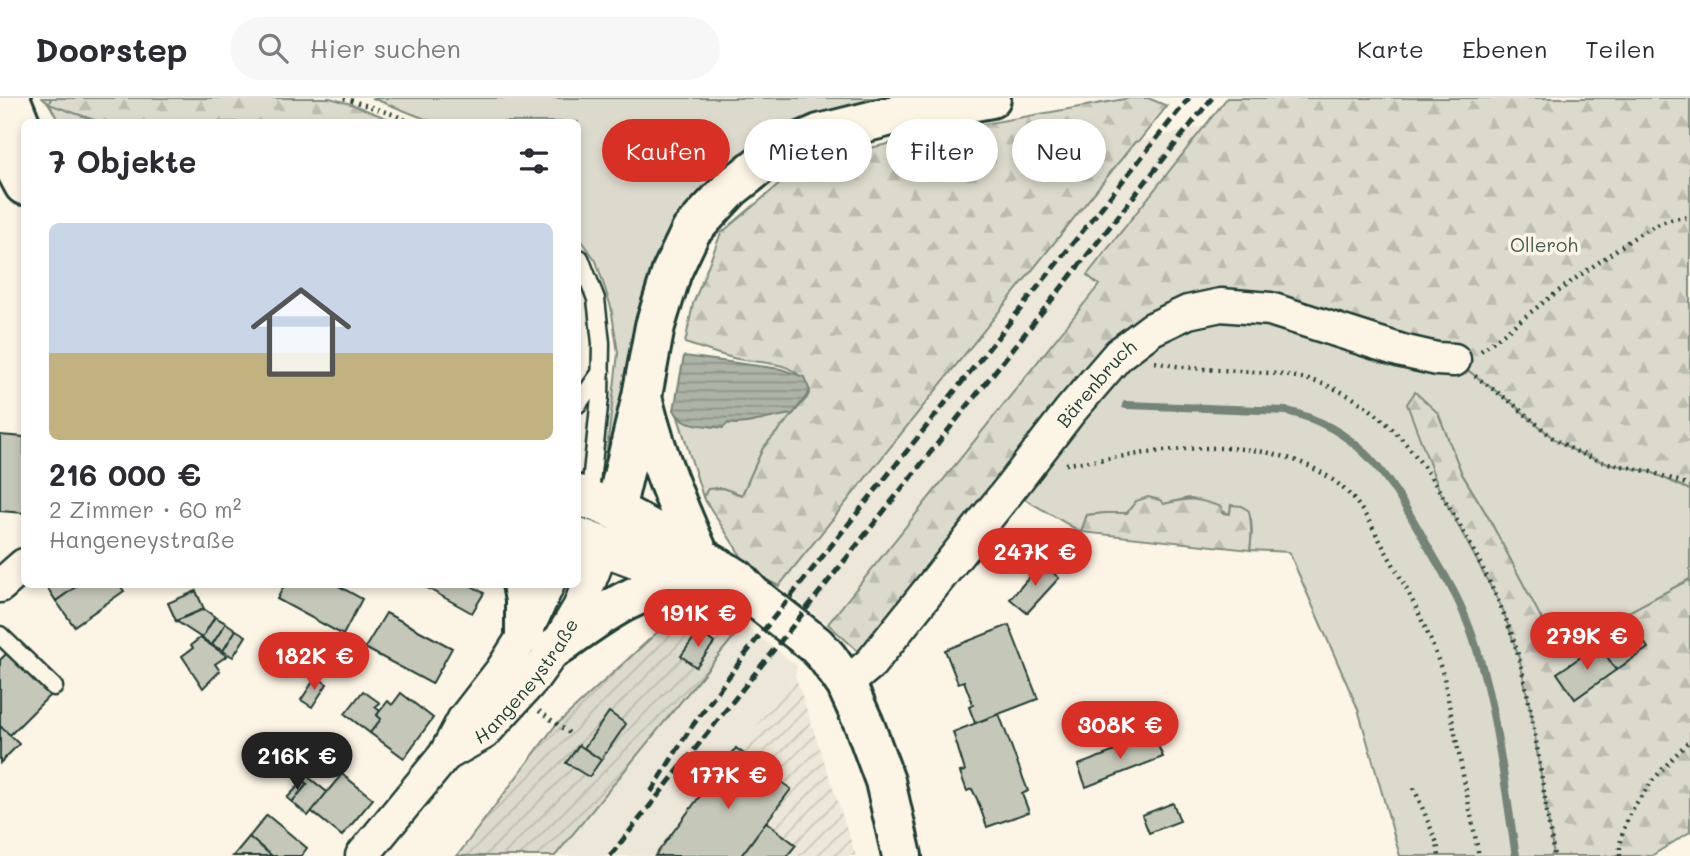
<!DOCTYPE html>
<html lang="de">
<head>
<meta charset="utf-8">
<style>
	:root { --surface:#fff; --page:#f7f7f7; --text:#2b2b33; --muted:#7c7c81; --line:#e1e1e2; --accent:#d93025 }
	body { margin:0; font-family:Mali,sans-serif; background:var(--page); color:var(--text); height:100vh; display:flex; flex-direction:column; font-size:26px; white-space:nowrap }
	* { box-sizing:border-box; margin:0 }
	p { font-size:23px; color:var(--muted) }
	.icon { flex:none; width:38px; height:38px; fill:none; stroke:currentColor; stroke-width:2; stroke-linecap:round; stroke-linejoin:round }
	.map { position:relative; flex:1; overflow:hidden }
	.details { position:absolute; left:21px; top:21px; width:560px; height:469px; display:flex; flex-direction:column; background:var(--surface); border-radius:10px; box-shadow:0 4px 10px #0003 }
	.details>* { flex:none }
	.top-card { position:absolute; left:602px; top:21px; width:665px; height:63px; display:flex; gap:14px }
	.price { position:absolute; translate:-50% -60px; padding:0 16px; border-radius:24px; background:var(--accent); color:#fff; font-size:23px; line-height:46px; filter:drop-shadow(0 2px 4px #0008) }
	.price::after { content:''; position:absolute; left:50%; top:42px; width:21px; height:16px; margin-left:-10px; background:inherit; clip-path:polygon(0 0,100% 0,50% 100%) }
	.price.on { background:#222; color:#fff }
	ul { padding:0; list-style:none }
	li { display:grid; align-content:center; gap:14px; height:371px; padding:0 28px }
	li span { display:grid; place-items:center; height:217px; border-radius:10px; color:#555 }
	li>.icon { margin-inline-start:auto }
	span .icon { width:126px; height:126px; fill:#fffc; stroke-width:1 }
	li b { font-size:30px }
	h2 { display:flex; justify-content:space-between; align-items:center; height:84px; padding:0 28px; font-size:30px }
	.tag { padding:0 24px; border-radius:32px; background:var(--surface); box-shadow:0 4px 10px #0003; font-size:24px; line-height:63px }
	.tag.on { background:var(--accent); color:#fff }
	header { display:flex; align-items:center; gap:42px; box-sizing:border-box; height:98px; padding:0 35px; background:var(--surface); border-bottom:2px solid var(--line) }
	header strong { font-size:33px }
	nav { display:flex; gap:38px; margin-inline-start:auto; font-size:24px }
	.search { width:490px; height:63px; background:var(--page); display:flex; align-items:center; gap:18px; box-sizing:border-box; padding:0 24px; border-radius:38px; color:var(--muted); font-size:26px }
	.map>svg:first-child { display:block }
	.built { fill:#ece7d8 }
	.industrial { fill:url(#industrial-furrows) }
	.grass { fill:#dcdacc; stroke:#7e8c80; stroke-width:2 }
	.forest { fill:url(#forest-firs); stroke:#7e8c80; stroke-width:2 }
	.garden { fill:url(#garden-furrows); stroke:#7e8c80; stroke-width:2 }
	.water { fill:url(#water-rules); stroke:#758479; stroke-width:2 }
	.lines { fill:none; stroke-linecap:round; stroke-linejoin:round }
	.stream { stroke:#758479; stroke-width:8 }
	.building { fill:#c5c7b9; stroke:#1f3d34; stroke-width:2 }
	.service-casing { stroke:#1f3d34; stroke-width:21 }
	.minor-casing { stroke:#1f3d34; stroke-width:37 }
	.secondary-casing { stroke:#1f3d34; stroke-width:44 }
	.trunk-casing { stroke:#1f3d34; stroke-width:44 }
	.path { stroke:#1f3d34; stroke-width:4.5; stroke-dasharray:2 5; stroke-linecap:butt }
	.service { stroke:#fcf5e5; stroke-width:16 }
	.minor { stroke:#fcf5e5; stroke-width:32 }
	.secondary { stroke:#fcf5e5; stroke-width:38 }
	.trunk { stroke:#fcf5e5; stroke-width:38 }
	.rail { stroke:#1f3d34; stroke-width:5; stroke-dasharray:10 5; stroke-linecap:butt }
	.labels { text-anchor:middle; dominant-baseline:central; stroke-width:7; stroke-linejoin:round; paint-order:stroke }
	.park-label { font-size:19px; fill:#455c52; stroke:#fcf5e5 }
	.street-label { font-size:19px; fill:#1f3d34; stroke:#fcf5e5 }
</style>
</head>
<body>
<header>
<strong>Doorstep</strong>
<div class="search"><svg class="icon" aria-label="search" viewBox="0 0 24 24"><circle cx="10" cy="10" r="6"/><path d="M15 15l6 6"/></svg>Hier suchen</div>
<nav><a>Karte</a><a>Ebenen</a><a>Teilen</a></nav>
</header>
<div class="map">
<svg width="1690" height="758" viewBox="0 0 1690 758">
	<defs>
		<pattern id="industrial-furrows" width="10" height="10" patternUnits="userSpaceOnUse" patternTransform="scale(1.75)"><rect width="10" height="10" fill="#ece7d8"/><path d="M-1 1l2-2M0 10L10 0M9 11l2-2" fill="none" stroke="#cac7ba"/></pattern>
		<pattern id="forest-firs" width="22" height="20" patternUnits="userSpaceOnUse" patternTransform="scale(1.75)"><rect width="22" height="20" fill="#dcdacc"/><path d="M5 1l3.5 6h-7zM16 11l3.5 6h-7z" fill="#bcbcb0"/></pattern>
		<pattern id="garden-furrows" width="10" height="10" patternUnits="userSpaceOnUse" patternTransform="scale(1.75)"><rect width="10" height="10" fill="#dcdacc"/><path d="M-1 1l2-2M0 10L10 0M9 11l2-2" fill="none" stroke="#bcbcb0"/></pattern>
		<pattern id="water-rules" width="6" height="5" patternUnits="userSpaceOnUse" patternTransform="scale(1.75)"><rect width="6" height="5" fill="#aeb3a7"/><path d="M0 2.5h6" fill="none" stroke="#8d9389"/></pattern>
	</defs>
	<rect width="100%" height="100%" fill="#fcf5e5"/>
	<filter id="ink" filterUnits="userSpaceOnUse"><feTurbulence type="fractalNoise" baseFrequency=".0143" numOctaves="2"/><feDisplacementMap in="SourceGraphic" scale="14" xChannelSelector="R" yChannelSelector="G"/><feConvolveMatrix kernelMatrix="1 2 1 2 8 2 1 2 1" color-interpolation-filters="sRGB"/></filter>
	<g filter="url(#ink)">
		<g class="built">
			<path d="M1205,28L1087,176L1099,186L828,526L779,488L1135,44Z"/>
			<path d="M747,529L797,568L795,577L656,758H555L736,536Z"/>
		</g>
		<path class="industrial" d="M795,577L856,758H656Z"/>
		<g class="grass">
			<path d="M42,0H51L49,6L100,24H59L49,6Z"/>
			<path d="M372,0H918L726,76L609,373L605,368L618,255L611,209L596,163L578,137V24H433Z"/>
			<path d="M1221,207L1454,262L1512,305L1553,340L1575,353L1603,364L1651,374L1690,392V481L1558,553L1487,417L1462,376L1438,315L1480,464L1503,511L1520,563L1531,614L1554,758H1400L1358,611L1289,454L1250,452L1252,435L1251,421L1231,407L1230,416L1188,400L1164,406L1136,403L1127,415H1106L1087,417L1081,434L1009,392L1119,256Z"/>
			<path d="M793,316L763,350L742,397L722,390L708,391L703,399L678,319L683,323L737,326L778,317Z"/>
		</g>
		<g class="forest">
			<path d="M51,0H330L351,6L396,24H100L49,6Z"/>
			<path d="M1130,0H1148L1167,8L1139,43L1135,44L779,488L752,475L703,399L708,391L722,390L742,397L763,350L807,300L810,293C795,259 763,267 733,260C717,256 701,250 685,245L693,206L721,135L806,64L961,30Z"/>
			<path d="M1227,0H1690V392L1651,374L1603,364L1575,353L1553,340L1512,305L1454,262L1271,211L1152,231L871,565L828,526L1099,187L1087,177Z"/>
			<path d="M1415,294L1438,315L1462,376L1487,417L1558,552L1690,481V734L1651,758H1554L1531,614L1520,563L1503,512L1439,391L1407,306Z"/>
			<path d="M1148,399L1160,402L1164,406C1191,399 1195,400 1222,409V415L1230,416L1231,407L1242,408L1249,413C1252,426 1252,438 1250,452L1081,434L1087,417L1106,415H1127L1136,403Z"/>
		</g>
		<path class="garden" d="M688,523L736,536L555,758H457L555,628L663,529Z"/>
		<path class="water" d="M684,258L781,271L804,279L810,293L793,316C772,318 749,328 728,325L723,330C706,327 682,329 674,312Z"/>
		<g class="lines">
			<path class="stream" d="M1126,307L1287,313C1358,330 1386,375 1420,434C1433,459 1450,483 1461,509C1494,582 1503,679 1516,758"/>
		</g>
		<g class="building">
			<path d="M0,337L24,339V415L0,413Z"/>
			<path d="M1042,465L1059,480L1027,515L1010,501Z"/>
			<path d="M45,486H80L56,503Z"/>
			<path d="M80,486H119L124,493L74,528L56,503Z"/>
			<path d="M285,486H335L362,501L343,537L277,501Z"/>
			<path d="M420,486H468L484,495L472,515Z"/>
			<path d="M196,493L204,511L176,523L168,505Z"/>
			<path d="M204,511L215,519L202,540L176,523Z"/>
			<path d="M386,515L452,550L432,586L365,550Z"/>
			<path d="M215,519L226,525L212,547L202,540Z"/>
			<path d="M226,525L236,532L223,553L212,547Z"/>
			<path d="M1631,525L1648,550L1616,572L1599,547Z"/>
			<path d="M1009,527L1038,601L975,625L969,609L973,607L964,583L958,585L945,552Z"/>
			<path d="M236,532L246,538L233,559L223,553Z"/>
			<path d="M699,533L714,545L696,569L681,558Z"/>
			<path d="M200,540L227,558L215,566L220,573L203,590L182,558L193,550L191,547Z"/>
			<path d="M1599,547L1616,572L1575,601L1557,575Z"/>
			<path d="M8,554L51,596L10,637L0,628V562Z"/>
			<path d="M316,579L327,586L312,609L301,602Z"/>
			<path d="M363,593L380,605L375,609L380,613L377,617L381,621L370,635L345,616Z"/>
			<path d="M401,595L433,620L404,660L370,635L381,621L377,617L380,613L388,603L392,607Z"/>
			<path d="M609,614L626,626L601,662L584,650Z"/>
			<path d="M999,616L1028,693L1022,696L1029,714L987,729L977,701L972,691L967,693L960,674L965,673L953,634Z"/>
			<path d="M0,628L19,646L0,665Z"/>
			<path d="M1154,638L1163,659L1086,689L1078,667Z"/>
			<path d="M579,647L601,662L589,679L566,665Z"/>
			<path d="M736,650L791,691L741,758H655Z"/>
			<path d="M342,676L373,701L342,738L311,713Z"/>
			<path d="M307,678L327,694L308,718L292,704L307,686L303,683Z"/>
			<path d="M303,683L307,686L292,704L287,700Z"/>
			<path d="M1173,705L1180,723L1149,735L1142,717Z"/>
			<path d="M267,717L307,750L301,758H272L249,739Z"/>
			<path d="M766,724L796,747L787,758H741Z"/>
			<path d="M249,739L272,758H233Z"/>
		</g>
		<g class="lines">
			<g class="service-casing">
				<g id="service">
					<path d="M580,160L596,201L601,245L600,299L591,385L587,400"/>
					<path d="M578,306L601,274"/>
					<path d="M0,537L54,589"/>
				</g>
			</g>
			<g class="minor-casing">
				<g id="minor">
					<path d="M0,488L24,467"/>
					<path id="s1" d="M846,586L871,565L1009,392L1070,313L1119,256L1152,231L1188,214L1221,207L1270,211L1402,253L1437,261L1454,262"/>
					<path id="s2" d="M445,657L484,635L532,582L556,549L579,510L603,449"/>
					<path d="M362,758L445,657L464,621L502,572L525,536L548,486"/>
				</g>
			</g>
			<g class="secondary-casing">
				<g id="secondary">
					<path d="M10,0L24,35"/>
					<path d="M0,42L24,87"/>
					<path d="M578,397L615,412L680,447L737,481L752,497L816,547L827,559L846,586L864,626L885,683L902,758"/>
					<path d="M578,439L716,490"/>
					<path d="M522,486L525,502V536"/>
					<path d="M556,549C602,516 635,490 693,481"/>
				</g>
			</g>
			<g class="trunk-casing">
				<g id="trunk">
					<path d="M643,303C657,359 677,408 701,461"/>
					<path d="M615,412L642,298L655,228L672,173L691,133L731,90L774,56L819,36L887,19L991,0"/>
				</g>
			</g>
			<g class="path">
				<path d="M344,0L395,17L410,24"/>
				<path d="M1481,253C1520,223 1558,192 1599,164C1627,145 1655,120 1690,119"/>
				<path d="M1155,264C1214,278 1276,266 1333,290C1399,318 1435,383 1468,442C1489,482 1509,521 1520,564C1536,628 1543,694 1554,758"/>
				<path d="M1475,278L1512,305L1553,340L1575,353L1603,364L1651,374L1690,387"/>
				<path d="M1066,366C1154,356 1260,327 1337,385C1361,403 1374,433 1389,459C1411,498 1431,537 1444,580L1479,758"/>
				<path d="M539,613L572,637"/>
				<path d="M1414,690L1437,745L1439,758"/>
				<path d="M1620,758C1617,716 1662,671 1690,642"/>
			</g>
			<use href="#service" class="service"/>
			<use href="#minor" class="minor"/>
			<use href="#secondary" class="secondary"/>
			<use href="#trunk" class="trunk"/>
			<g class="rail">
				<path d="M651,694L690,631L759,538L1189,0"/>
				<path d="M610,758L1212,0"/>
			</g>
		</g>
	</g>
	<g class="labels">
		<g class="park-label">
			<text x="1544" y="146">Olleroh</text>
		</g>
		<g class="street-label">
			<text stroke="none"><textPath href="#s1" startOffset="392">Bärenbruch</textPath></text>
			<text stroke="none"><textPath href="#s2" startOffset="112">Hangeneystraße</textPath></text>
		</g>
	</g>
</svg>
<b class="price" style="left:1035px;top:490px">247K €</b>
<b class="price" style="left:698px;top:551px">191K €</b>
<b class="price" style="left:1587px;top:574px">279K €</b>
<b class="price" style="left:314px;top:594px">182K €</b>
<b class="price" style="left:1120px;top:663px">308K €</b>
<b class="price on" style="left:297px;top:694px">216K €</b>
<b class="price" style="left:728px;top:713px">177K €</b>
<div class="top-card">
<a class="tag on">Kaufen</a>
<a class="tag">Mieten</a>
<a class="tag">Filter</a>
<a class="tag">Neu</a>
</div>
<section class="details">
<h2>7 Objekte<svg class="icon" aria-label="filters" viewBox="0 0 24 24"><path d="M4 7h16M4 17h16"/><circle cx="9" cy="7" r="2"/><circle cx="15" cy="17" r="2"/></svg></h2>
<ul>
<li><span style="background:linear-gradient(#c9d6e8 60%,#c2b280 0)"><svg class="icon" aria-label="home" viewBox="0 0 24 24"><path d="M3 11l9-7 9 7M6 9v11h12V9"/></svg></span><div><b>216 000 €</b><p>2 Zimmer · 60 m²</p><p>Hangeneystraße</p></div></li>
</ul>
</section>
</div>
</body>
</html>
